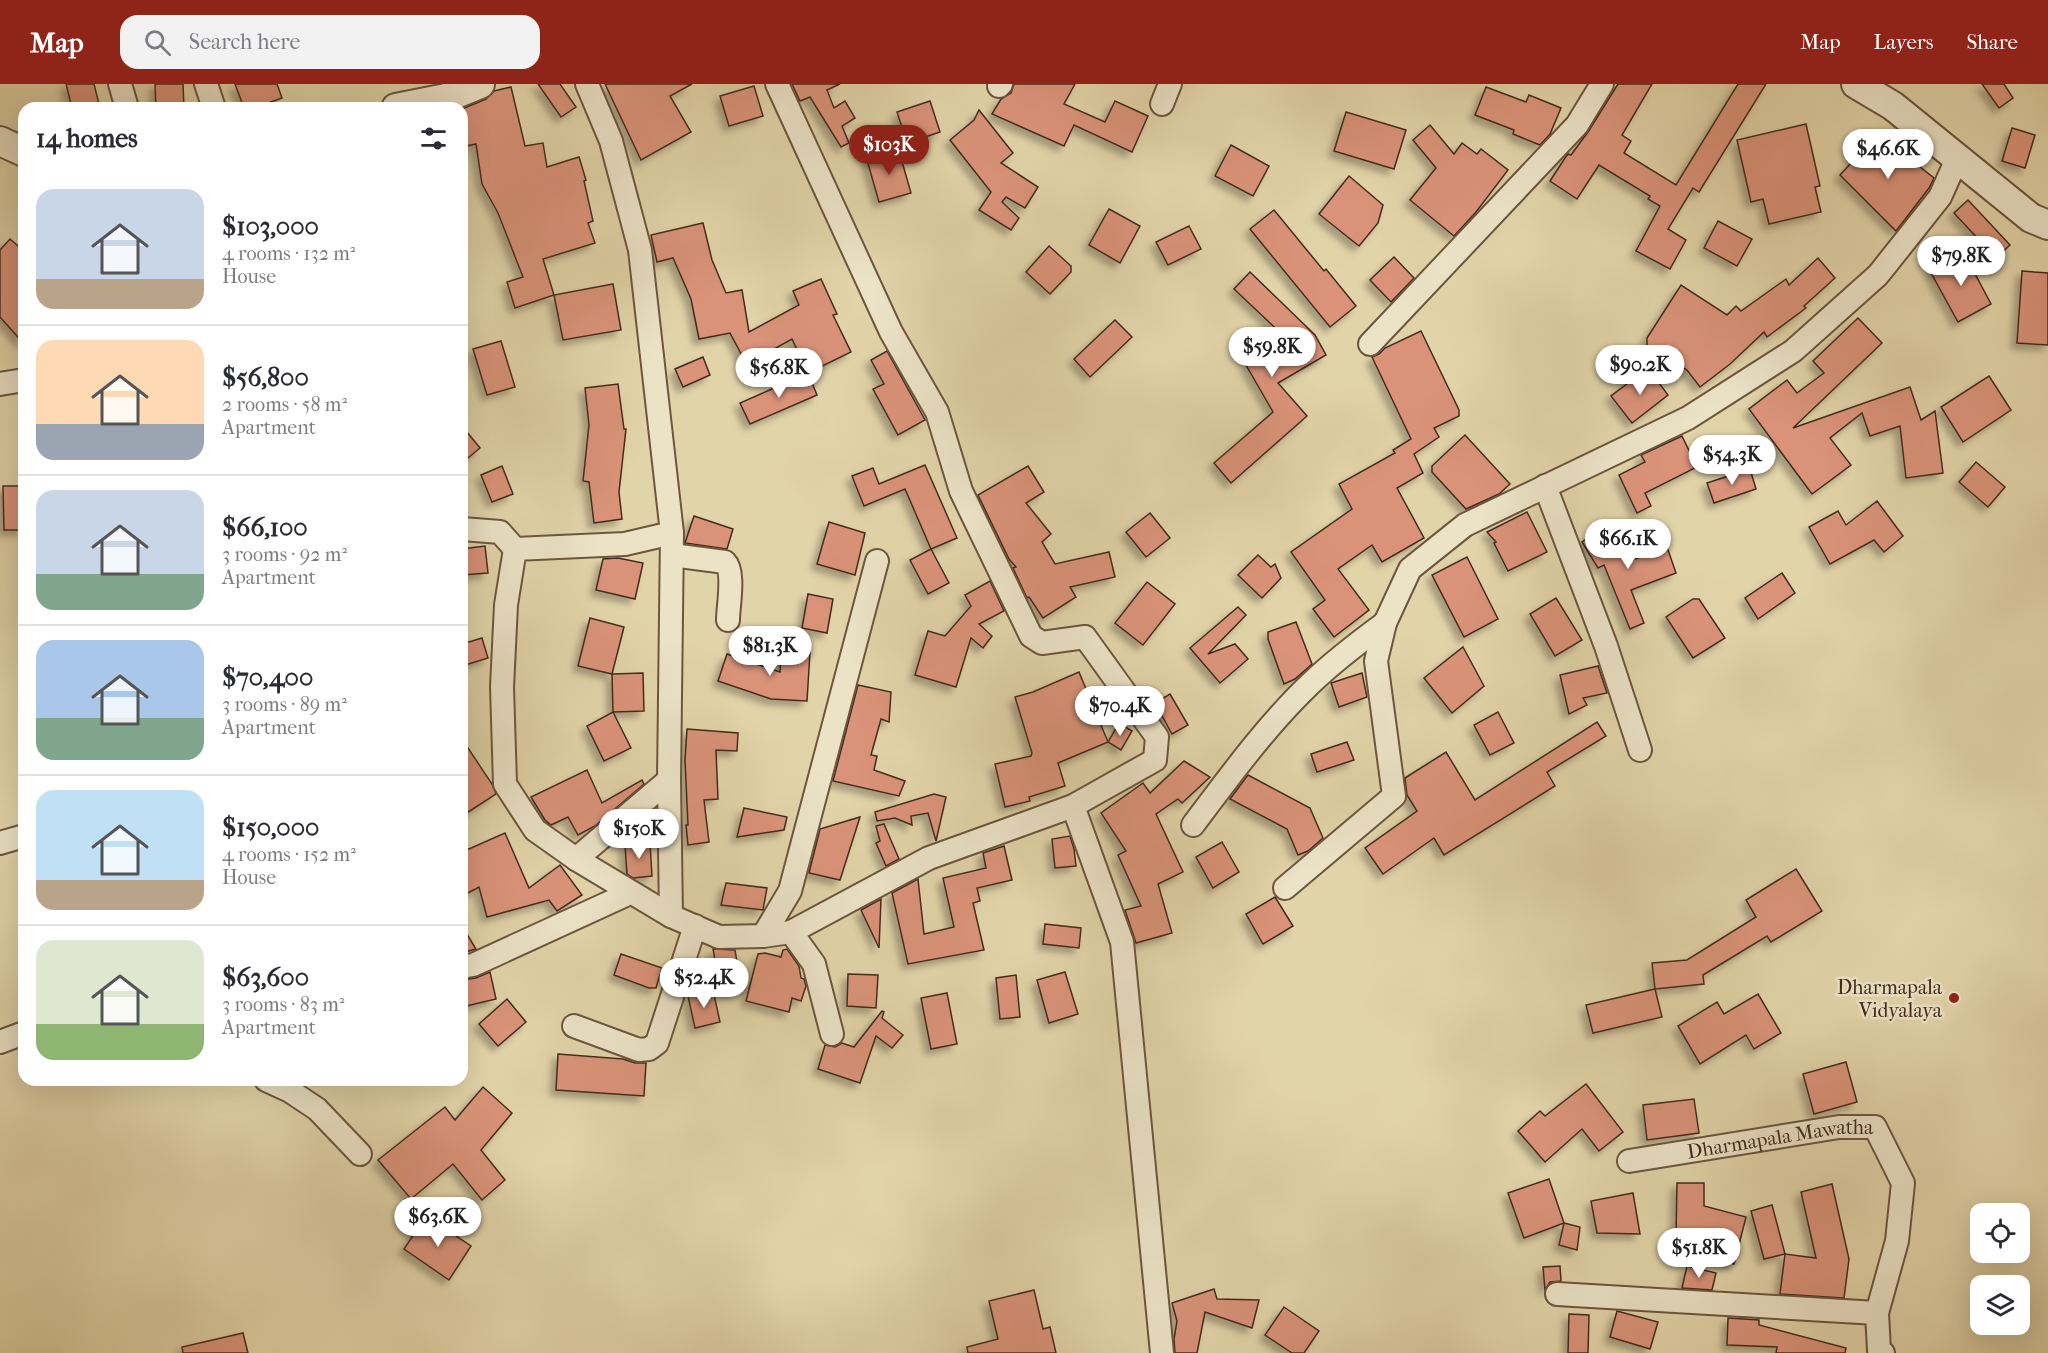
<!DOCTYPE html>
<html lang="en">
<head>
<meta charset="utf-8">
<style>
	:root { --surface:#fff; --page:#f2f2f3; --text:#2b2b33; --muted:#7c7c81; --line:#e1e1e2; --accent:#8f2418 }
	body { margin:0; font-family:"IM FELL French Canon",serif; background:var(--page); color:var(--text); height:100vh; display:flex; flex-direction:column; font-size:22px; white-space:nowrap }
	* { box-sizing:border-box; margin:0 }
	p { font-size:20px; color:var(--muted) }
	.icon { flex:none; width:33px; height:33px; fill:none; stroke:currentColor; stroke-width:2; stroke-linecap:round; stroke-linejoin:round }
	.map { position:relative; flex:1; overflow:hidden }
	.details { position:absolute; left:18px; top:18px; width:450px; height:984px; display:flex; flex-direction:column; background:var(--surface); border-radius:18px; box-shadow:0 6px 24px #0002 }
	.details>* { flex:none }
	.controls { position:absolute; left:1970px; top:1119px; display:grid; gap:12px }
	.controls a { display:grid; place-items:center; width:60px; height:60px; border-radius:12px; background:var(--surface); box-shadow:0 6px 24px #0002; font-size:30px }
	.price { position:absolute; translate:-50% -51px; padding:0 14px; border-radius:21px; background:#fff; color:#222; font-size:20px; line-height:39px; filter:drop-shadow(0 2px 3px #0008) }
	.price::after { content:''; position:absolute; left:50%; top:36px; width:18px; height:14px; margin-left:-9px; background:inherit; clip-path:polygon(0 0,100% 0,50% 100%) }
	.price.on { background:var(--accent); color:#fff }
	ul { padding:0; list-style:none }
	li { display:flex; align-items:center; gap:18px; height:150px; padding:0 18px }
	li+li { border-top:2px solid var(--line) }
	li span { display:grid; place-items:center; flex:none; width:168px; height:120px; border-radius:18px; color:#555 }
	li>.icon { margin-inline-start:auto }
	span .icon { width:72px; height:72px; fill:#fffc; stroke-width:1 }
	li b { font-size:26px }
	h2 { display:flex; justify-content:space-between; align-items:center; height:72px; padding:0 18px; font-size:26px }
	header { display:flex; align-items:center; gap:36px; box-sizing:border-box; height:84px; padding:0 30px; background:var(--accent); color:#fff }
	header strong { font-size:28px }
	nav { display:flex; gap:33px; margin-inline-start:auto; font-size:21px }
	.search { width:420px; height:54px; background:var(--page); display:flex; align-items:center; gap:15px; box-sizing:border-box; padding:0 21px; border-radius:18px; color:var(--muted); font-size:22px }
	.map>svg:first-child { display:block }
	.building { fill:#da9379; stroke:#442c1b; stroke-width:1.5; filter:url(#shadow) }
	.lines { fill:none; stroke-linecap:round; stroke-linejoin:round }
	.minor-casing { stroke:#6c563e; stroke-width:26 }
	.tertiary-casing { stroke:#6c563e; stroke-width:32 }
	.minor { stroke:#ece3c7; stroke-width:22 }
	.tertiary { stroke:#ece3c7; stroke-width:28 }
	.poi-dot { fill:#8f2418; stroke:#ece3c7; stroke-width:2 }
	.labels { text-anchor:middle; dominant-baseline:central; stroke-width:5; stroke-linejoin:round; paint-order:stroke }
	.poi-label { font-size:20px; fill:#442c1b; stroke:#ece3c7; text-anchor:end }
	.street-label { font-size:20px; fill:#442c1b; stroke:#ece3c7 }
</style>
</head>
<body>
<header>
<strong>Map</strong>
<div class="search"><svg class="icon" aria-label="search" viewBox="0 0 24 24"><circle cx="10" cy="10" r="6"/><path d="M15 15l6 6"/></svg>Search here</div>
<nav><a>Map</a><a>Layers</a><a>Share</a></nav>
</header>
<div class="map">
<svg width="2048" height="1269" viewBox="0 0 2048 1269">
	<defs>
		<filter id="shadow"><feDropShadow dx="-5.5" dy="5.5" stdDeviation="3" flood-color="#0004"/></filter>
	</defs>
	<rect width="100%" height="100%" fill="#e2d4a9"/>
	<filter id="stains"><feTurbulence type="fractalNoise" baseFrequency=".00333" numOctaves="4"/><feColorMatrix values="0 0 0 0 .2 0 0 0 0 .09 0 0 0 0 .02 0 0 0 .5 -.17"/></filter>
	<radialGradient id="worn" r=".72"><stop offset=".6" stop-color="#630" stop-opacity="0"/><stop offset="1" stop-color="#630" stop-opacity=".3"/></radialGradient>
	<g class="building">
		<path d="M66,0H94L100,24H72Z"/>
		<path d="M155,0H183L184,24H156Z"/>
		<path d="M235,0H277L282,14L254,24H244Z"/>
		<path d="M538,0H560L576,23L561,33Z"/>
		<path d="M605,0H692L670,12L691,48L641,76Z"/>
		<path d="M792,0H840L827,6L834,24L845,17L855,34L842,42L849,59L841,63L810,13L800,17Z"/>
		<path d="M1014,0H1075L1064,20L1105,38L1115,17L1148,32L1132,68L1074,41L1064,62L992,30L1001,15L1011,9Z"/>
		<path d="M1618,0H1652L1622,51L1631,57L1624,69L1676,101L1738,0H1766L1699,108L1693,104L1668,145L1686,156L1670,185L1636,167L1660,122L1648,115L1650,112L1599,81L1577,115L1550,97L1565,74L1568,70L1571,71L1588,48Z"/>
		<path d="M1982,0H2004L2013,14L1999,24Z"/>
		<path d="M754,2L763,32L729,42L720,12Z"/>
		<path d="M511,3L525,62L543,59L547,83L579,73L586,96L584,97L593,137L588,139L595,159L543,175L554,211L515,224L507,198L523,193L498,129L482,100L476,60L462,63V25L486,15L494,7Z"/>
		<path d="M1486,3L1526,18L1529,11L1561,24L1550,50L1540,61L1513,50L1514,46L1475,31Z"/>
		<path d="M930,17L940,48L907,59L897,28Z"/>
		<path d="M979,26L1013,69L1001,79L1038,103L1025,124L1006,113L1002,118L1019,134L1011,146L979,126L991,108L950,56L974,36Z"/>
		<path d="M1346,28L1406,46L1394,85L1334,67Z"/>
		<path d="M1806,40L1820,102L1815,103L1821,128L1769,140L1763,115L1751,118L1737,56Z"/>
		<path d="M1430,41L1454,70L1462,59L1477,70L1481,65L1508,86L1476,128L1454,152L1410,116L1436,84L1413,56Z"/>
		<path d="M2012,44L2035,51L2025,84L2002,77Z"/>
		<path d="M1880,48L1910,75L1934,94L1929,104L1896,147L1840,91Z"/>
		<path d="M1231,61L1269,82L1253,112L1215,92Z"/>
		<path d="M899,67L911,109L879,118L867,76Z"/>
		<path d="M1349,92L1383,121L1378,139L1359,162L1319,130Z"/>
		<path d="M1968,116L2010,161L1996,174L1954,129Z"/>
		<path d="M1109,125L1140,142L1120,179L1089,161Z"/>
		<path d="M1274,126L1324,187L1326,185L1356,222L1330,243L1250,145Z"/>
		<path d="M1718,137L1752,155L1737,182L1704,164Z"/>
		<path d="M703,139L712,176L726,209L742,206L749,248L799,221L793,207L821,195L837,230L833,231L851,268L808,289L792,255L754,276L757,293L754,294L730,249L699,255L691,215L673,174L657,178L651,151Z"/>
		<path d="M1189,142L1201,165L1168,181L1156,158Z"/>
		<path d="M10,155L24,167V260L0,233V166Z"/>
		<path d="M1049,162L1071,182V188L1050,210L1026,188Z"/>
		<path d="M1964,169L1991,220L1958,238L1930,187Z"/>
		<path d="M1394,173L1414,194L1391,218L1370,196Z"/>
		<path d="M1818,174L1835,194L1804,222L1806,224L1767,253L1764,248L1730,280L1700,303L1687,286L1647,261V254L1681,201L1727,231L1736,222L1741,227L1786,195L1789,201Z"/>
		<path d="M2022,187L2048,189V261L2017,259Z"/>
		<path d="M1250,188L1315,251L1326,271L1278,299L1307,332L1231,399L1214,379L1273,328L1246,281L1289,257L1234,205Z"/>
		<path d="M613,200L621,246L563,256L554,211Z"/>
		<path d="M1858,234L1882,259L1793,344L1910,303L1921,336L1935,327L1943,389L1906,394L1900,342L1870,352L1862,329L1830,354L1851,381L1812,410L1749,325L1787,296L1797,309L1824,289L1813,277Z"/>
		<path d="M1115,236L1132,253L1090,293L1074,275Z"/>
		<path d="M1421,247L1459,326V332L1434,344L1439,353L1414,370L1423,389L1397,404L1424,454L1382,478L1372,461L1338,485L1369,526L1334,553L1313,525L1325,516L1291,468L1352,425L1339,400L1395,369L1393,366L1411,355L1372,273L1379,270L1385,264Z"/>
		<path d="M501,257L515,303L487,311L473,265Z"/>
		<path d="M887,267L925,336L898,351L873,305L884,300L871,276Z"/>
		<path d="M703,273L710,291L683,303L675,285Z"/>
		<path d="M1648,284L1668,311L1632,339L1611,312Z"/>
		<path d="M808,289L817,311L750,340L740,319Z"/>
		<path d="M1989,292L2011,326L1963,358L1941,323Z"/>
		<path d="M618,300L624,345H626L619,408L622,435L594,439L589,398L583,397L589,341L585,304Z"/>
		<path d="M462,342L480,364L462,379Z"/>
		<path d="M1465,351L1510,400L1499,410L1466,425L1432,388V382Z"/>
		<path d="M1682,352L1697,383L1645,409L1651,422L1637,429L1619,391L1645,378L1641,371Z"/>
		<path d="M1976,378L2005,403L1988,423L1959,398Z"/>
		<path d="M925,381L957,454L931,465L905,405L864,422L852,392L873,384L879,400Z"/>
		<path d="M502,382L513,410L492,418L481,391Z"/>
		<path d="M1028,382L1044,408L1026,419L1051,450L1042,458L1055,480L1109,468L1115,493L1070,503L1076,513L1043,534L1029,513L1027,514L1013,484L1016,483L1009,475L978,411Z"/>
		<path d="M1750,385L1756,405L1714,419L1707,399Z"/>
		<path d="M3,402H24V446H4Z"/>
		<path d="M1877,417L1903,452L1884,468L1874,456L1830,480L1809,443L1838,427L1846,441Z"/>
		<path d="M1527,428L1547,468L1508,487L1494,459L1496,458L1487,448Z"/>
		<path d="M1150,429L1170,454L1146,473L1126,448Z"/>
		<path d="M694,432L733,445L727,465L685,459Z"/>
		<path d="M829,438L865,449L855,491L817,480Z"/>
		<path d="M1606,442L1629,477L1667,463L1676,489L1631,506L1644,539L1630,545L1604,481L1598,484L1582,458Z"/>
		<path d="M485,462L488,489L462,491V465Z"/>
		<path d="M931,465L949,499L928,510L910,476Z"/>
		<path d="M1258,471L1271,483L1275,480L1281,494L1262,514L1238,491Z"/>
		<path d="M1467,473L1498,535L1464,553L1432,491Z"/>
		<path d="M618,474L643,479L635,515L596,506L603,475Z"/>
		<path d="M1782,489L1795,509L1758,535L1745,514Z"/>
		<path d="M990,497L1004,527L979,540L992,552L983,564L971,554L956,603L915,591L928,547L945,552L971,522L965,511Z"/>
		<path d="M1147,498L1175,520L1143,561L1115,539Z"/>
		<path d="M808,510L833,515L827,549L802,544Z"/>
		<path d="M1556,514L1582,556L1555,572L1530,530Z"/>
		<path d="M1693,515H1699L1725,554L1693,574L1666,533Z"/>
		<path d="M1238,523L1246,531L1208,570L1235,560L1248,575L1220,599L1190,564Z"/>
		<path d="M590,534L624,543L612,590L578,582Z"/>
		<path d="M1296,538L1312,580L1295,595L1284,600L1268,555V548Z"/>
		<path d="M482,554L488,574L462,582V560Z"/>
		<path d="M1463,563L1484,602L1452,629L1424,594Z"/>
		<path d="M781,566L810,568L807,617L771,615L718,597L727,570L780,588Z"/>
		<path d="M1598,582L1607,609L1583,614L1587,621L1569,630L1560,591Z"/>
		<path d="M1079,588L1108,658L1058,679L1065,702L1029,713L1030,717L1005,723L995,680L1031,672L1032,669L1015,613L1033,608Z"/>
		<path d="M643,589L644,627L613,628L612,590Z"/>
		<path d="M1362,589L1367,613L1339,623L1331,599Z"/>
		<path d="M858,601L891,608L889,638L881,635L871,671L877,672L874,686L905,697L899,712L833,697Z"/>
		<path d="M1170,610L1188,641L1172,650L1155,619Z"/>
		<path d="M613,628L631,664L604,677L587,642Z"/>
		<path d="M1498,628L1514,659L1490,671L1474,641Z"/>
		<path d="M1597,638L1606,652L1547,688L1555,702L1444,771L1434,754L1383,790L1365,764L1417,727L1407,711L1405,694L1446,668L1475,716Z"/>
		<path d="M1119,639L1132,647L1121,666L1108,658Z"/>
		<path d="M687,645L738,649L737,667L716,666L718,715L704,716L709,758L688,761L686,741H688L685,676Z"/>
		<path d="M462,655L492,700L496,710L462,732Z"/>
		<path d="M1347,658L1354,676L1317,688L1311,670Z"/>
		<path d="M1184,677L1210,693L1182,719L1178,715L1156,730L1183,788L1158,800L1172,849L1136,859L1125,826L1141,822L1118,771L1126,767L1101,729L1143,699L1150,709Z"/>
		<path d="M587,686L602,719L642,696L644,700L595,742L578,751L568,733L551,741L545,736L531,713Z"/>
		<path d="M1248,691L1310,724L1323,754L1308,767L1298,771L1287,745L1230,715Z"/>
		<path d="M934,710L946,713L936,757L928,729L911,732L912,741L895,734L877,737L875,728Z"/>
		<path d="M744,724L787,733L784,746L737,753Z"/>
		<path d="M860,733L840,796L809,789L820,745Z"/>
		<path d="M884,740L899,775L886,782L876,759L880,757L876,742Z"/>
		<path d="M505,749L529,804L560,781L582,811L557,827L549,816L487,833L479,803L462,812V768Z"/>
		<path d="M1070,752L1074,765L1076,782L1055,784L1052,755Z"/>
		<path d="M1222,758L1239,788L1213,804L1196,773Z"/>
		<path d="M650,759L652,792L633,794L627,790L625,761Z"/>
		<path d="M1004,762L1012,796L977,804L980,817L973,819L984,866L908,880L892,809L918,795L924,850L954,843L943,794L986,784L983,769Z"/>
		<path d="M1796,785L1822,827L1771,858L1767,852L1703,891L1704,900L1655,905L1652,879L1687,876L1756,833L1746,816Z"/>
		<path d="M726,799L767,804L763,826L721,821Z"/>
		<path d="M1275,813L1293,842L1263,860L1246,830Z"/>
		<path d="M881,815L879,864L861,826Z"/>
		<path d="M1045,840L1081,844L1079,864L1043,860Z"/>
		<path d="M462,842L476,865L462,869Z"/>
		<path d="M713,865L735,866L738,884L717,887Z"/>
		<path d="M787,865L799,882L801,894L804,895L806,902L801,917L792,914L789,928L746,917L758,870L765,869L781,873L783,866Z"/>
		<path d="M621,870L662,884L656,904H649L614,891Z"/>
		<path d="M490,888L496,915L462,923V896L476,894Z"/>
		<path d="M1065,888L1078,930L1049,939L1037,896Z"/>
		<path d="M848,890L878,891L876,924L847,922Z"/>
		<path d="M1016,891L1020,933L1000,935L996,894Z"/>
		<path d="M1655,905L1662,933L1593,949L1586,921Z"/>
		<path d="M713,906L720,938L695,944L688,912Z"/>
		<path d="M947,909L957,960L931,965L921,914Z"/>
		<path d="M1758,910L1781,949L1754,965L1746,951L1700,980L1678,942L1717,918L1724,930Z"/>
		<path d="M507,915L526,938L498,962L479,940Z"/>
		<path d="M882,927L884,928L882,934L903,951L892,964L876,952L860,999L818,985L825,961L835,963L842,959L854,963Z"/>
		<path d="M558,970L623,975L635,979H646L644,1012L556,1006Z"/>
		<path d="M1846,978L1857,1018L1814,1030L1803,990Z"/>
		<path d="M1586,1000L1623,1048L1599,1067L1582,1045L1545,1078L1518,1047L1540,1027L1545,1032Z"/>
		<path d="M483,1003L512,1029L481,1066L505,1096L482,1116L453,1080L411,1115L378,1076L445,1023L455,1036Z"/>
		<path d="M1694,1015L1699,1049L1647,1056L1643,1021Z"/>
		<path d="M1549,1095L1564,1139L1524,1154L1508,1109Z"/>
		<path d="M1677,1099H1704V1122L1746,1133L1734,1180L1708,1173L1714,1151L1676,1150Z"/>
		<path d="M1832,1100L1849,1175L1844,1214L1780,1210L1785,1170L1816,1174L1801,1108Z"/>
		<path d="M1633,1109L1640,1150L1597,1149L1591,1117Z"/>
		<path d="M1772,1121L1785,1170L1764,1175L1751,1127Z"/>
		<path d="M426,1132L471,1162L449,1196L404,1165Z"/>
		<path d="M1564,1139L1580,1143L1577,1166L1559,1161Z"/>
		<path d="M1560,1182L1561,1197L1550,1198L1545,1206L1543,1183Z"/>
		<path d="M1687,1182L1716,1189L1712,1206L1682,1204Z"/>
		<path d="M1214,1205L1217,1215L1259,1216L1252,1244L1205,1228L1197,1269H1175L1174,1255L1177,1237L1172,1219Z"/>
		<path d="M1034,1206L1043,1245L1050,1243L1056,1269H968L967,1263L998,1255L989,1217Z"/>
		<path d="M1284,1223L1319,1247L1304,1269H1292L1265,1251Z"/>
		<path d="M1617,1227L1658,1238L1650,1265L1610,1253Z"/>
		<path d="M1569,1230L1589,1231L1588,1269H1568Z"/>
		<path d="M1728,1234L1759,1236V1241L1846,1264L1845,1269H1776L1777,1263L1727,1261Z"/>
		<path d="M243,1249L248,1269H183L182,1263Z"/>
	</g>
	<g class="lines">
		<g class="minor-casing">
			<g id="minor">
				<path d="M120,0L127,24"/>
				<path d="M206,0L214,24"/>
				<path d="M587,0L611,57L640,166L672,449L669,696L671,832L719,853L763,852L791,848L929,774L1073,722"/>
				<path d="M777,0L891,248L937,328L961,407L1031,552L1042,559L1085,553L1157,653L1155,676L1073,722L1122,858L1162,1269"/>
				<path d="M999,2L1001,0"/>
				<path d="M1162,20L1170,0"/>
				<path d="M1370,260L1577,41L1602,0"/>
				<path d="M0,300L24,296"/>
				<path d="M1545,402L1606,562L1640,666"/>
				<path d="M462,445L500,448L515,465"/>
				<path d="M672,471L725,478C735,488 728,522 728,536"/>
				<path d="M1193,741C1230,692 1266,642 1310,600C1333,578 1359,558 1385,539"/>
				<path d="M0,759L24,752"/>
				<path d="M576,775L669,696"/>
				<path d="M1285,804L1394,712L1376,577L1385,539L1410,485L1465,441L1688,334L1793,267L1878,191L1940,113L1957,75"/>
				<path d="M671,832L576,775L535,746L505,700L502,603L506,521L515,465L625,460L672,449"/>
				<path d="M791,848L814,880L832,950"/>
				<path d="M763,852L790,807L877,477"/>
				<path d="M462,883L473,881L630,809"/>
				<path d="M574,942L639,966L649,965L657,959L695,842"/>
				<path d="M0,958L24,949"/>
				<path d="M266,996L290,1007L317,1025L360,1070"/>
				<path id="s1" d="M1629,1077L1839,1043H1875L1903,1099L1897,1157L1877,1229L1879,1266L1883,1269"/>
				<path d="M1557,1210L1877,1229"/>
			</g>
		</g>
		<g class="tertiary-casing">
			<g id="tertiary">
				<path d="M1856,0L1893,22L2031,134L2048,141"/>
				<path d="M396,24L446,14L480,0"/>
				<path d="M0,57L24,68"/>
			</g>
		</g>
		<use href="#minor" class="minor"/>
		<use href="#tertiary" class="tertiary"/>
	</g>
	<circle class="poi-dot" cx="1954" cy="914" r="6"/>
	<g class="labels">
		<g class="poi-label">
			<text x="1942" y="903">Dharmapala<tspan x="1942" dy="23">Vidyalaya</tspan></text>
		</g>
		<g class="street-label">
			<text stroke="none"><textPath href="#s1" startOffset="153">Dharmapala Mawatha</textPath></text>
		</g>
	</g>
	<rect width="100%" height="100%" filter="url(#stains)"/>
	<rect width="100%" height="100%" fill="url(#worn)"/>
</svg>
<div class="controls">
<a><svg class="icon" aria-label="locate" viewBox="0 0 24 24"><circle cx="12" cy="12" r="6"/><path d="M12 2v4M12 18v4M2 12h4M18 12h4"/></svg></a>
<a><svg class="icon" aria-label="layers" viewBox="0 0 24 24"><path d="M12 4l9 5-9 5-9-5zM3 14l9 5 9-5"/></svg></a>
</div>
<b class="price on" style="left:889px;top:92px">$103K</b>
<b class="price" style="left:1888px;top:96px">$46.6K</b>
<b class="price" style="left:1961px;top:203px">$79.8K</b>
<b class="price" style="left:1272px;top:294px">$59.8K</b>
<b class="price" style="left:1640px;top:312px">$90.2K</b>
<b class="price" style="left:779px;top:315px">$56.8K</b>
<b class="price" style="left:1732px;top:402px">$54.3K</b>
<b class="price" style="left:1628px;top:486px">$66.1K</b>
<b class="price" style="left:770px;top:593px">$81.3K</b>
<b class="price" style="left:1120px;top:653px">$70.4K</b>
<b class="price" style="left:639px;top:776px">$150K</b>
<b class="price" style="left:704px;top:925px">$52.4K</b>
<b class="price" style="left:438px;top:1164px">$63.6K</b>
<b class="price" style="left:1699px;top:1195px">$51.8K</b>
<section class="details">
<h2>14 homes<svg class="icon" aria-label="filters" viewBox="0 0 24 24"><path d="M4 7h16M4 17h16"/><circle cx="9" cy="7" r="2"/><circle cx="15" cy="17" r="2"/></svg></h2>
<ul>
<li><span style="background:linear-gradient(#c9d6e8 75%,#b9a48a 0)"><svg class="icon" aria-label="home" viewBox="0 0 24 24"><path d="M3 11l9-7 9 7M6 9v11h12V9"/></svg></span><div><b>$103,000</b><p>4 rooms · 132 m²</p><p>House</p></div></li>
<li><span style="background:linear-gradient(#ffd9b3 70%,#9aa5b1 0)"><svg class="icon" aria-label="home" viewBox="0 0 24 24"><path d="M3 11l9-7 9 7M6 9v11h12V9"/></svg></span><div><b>$56,800</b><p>2 rooms · 58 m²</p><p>Apartment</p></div></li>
<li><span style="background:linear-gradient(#c9d6e8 70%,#7fa58c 0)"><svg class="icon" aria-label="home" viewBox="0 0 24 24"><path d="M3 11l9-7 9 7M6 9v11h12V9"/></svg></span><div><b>$66,100</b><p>3 rooms · 92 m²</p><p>Apartment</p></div></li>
<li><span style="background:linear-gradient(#a9c7e8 65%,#7fa58c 0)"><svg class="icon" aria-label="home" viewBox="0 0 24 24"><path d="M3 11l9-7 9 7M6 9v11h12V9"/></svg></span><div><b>$70,400</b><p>3 rooms · 89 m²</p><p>Apartment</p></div></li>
<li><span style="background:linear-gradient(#bfe0f5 75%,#b9a48a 0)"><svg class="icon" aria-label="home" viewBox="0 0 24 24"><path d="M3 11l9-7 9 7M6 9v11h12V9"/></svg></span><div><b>$150,000</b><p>4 rooms · 152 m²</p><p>House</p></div></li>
<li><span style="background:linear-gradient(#dfe7d0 70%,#8fb573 0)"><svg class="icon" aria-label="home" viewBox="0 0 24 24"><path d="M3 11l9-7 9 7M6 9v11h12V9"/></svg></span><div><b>$63,600</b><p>3 rooms · 83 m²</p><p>Apartment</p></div></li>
</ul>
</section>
</div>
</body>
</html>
